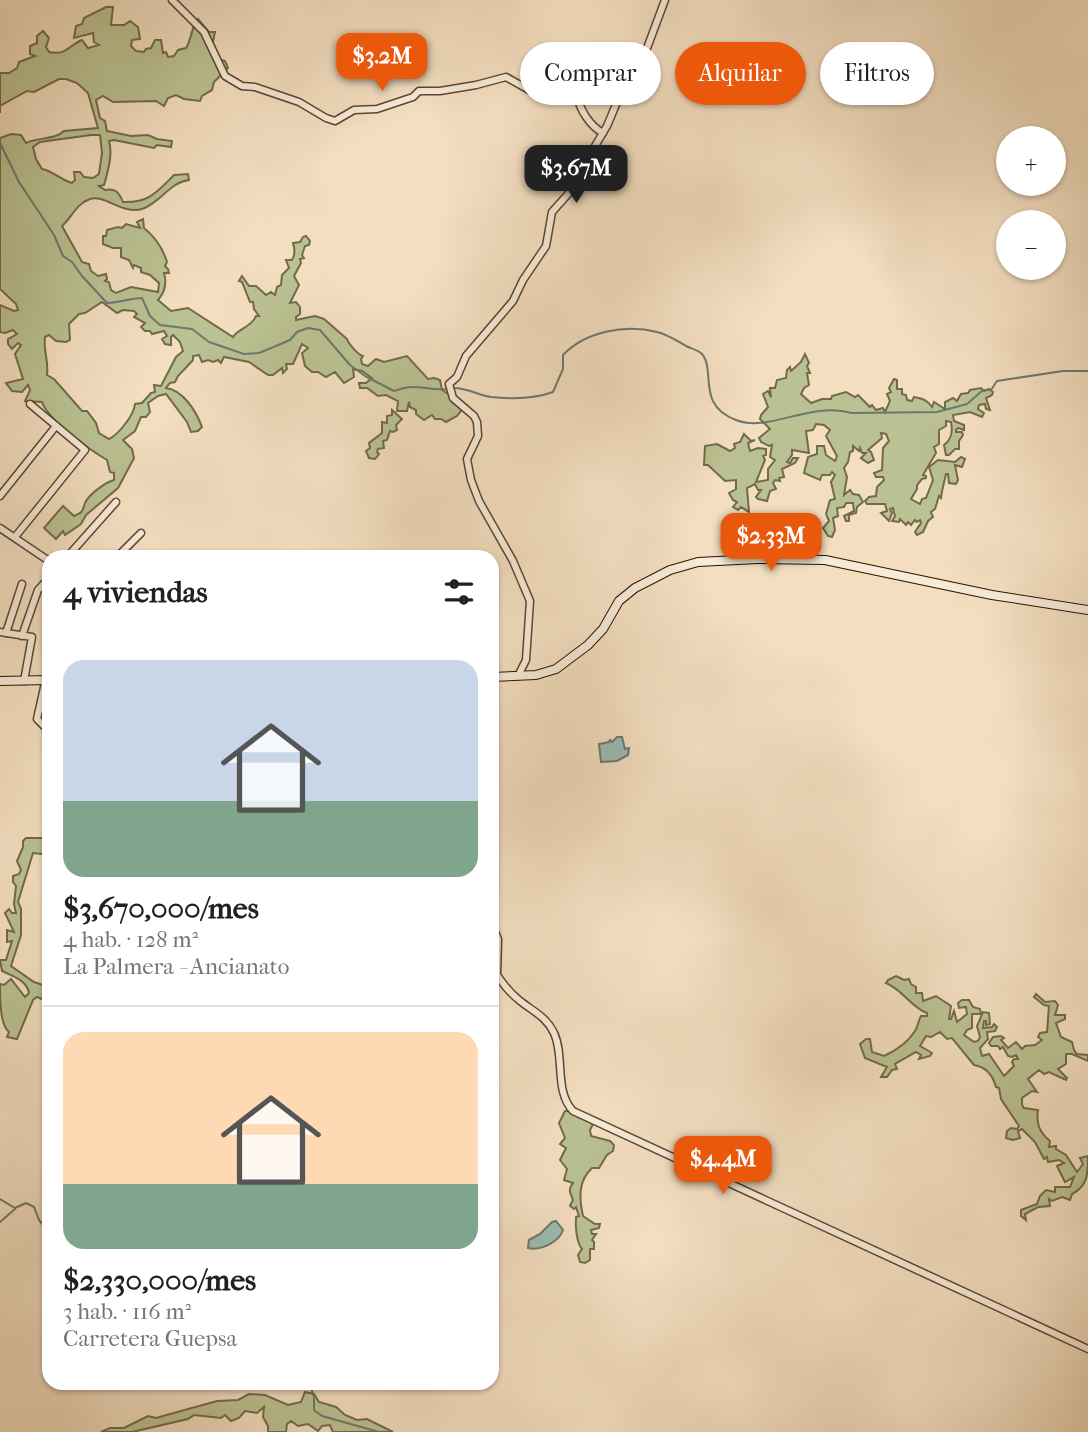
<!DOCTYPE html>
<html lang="es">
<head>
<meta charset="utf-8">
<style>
	:root { --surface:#fff; --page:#f6f6f6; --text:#202124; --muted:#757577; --line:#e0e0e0; --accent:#ea580c }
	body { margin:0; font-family:"IM FELL French Canon",serif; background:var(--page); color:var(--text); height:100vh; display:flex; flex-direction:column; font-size:26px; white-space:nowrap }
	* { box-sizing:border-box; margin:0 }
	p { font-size:23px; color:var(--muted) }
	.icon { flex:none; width:38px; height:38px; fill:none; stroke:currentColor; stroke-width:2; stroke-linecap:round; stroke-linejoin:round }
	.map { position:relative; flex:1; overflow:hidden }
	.drawer { position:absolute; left:42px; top:550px; width:457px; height:840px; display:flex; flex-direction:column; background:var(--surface); border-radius:21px; box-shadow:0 2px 5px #0004 }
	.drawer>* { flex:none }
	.hud { position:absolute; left:520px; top:42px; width:462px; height:63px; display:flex; gap:14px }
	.buttons { position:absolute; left:996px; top:126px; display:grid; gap:14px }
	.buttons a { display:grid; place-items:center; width:70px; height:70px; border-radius:50%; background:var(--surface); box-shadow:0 2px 5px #0004; font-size:35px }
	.price { position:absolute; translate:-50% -60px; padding:0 16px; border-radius:14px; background:var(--accent); color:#fff; font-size:23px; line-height:46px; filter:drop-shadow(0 2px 4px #0008) }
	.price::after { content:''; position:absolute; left:50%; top:42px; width:21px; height:16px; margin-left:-10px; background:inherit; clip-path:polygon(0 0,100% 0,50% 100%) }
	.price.on { background:#222; color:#fff }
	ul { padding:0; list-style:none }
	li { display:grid; align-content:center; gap:14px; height:371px; padding:0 21px }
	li+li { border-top:2px solid var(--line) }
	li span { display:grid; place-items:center; height:217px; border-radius:21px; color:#555 }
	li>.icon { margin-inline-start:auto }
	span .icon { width:126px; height:126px; fill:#fffc; stroke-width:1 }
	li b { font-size:30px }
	h2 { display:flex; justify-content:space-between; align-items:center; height:84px; padding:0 21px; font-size:30px }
	.pill { padding:0 24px; border-radius:32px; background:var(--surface); box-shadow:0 2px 5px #0004; font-size:24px; line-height:63px }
	.pill.on { background:var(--accent); color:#fff }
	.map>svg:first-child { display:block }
	.green { fill:#bac192; stroke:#726a4a; stroke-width:2; fill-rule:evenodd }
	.water { fill:#9bbcb5; stroke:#6d786d; stroke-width:2 }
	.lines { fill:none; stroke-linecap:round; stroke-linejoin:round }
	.stream { stroke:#6d786d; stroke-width:2 }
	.street-casing { stroke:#5c4632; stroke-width:9 }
	.secondary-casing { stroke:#291302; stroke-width:10 }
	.street { stroke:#f7ead6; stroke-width:6 }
	.secondary { stroke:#f7ead6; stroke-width:8 }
</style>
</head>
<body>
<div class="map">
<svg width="1088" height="1432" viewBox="0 0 1088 1432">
	<rect width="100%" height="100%" fill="#f3dec0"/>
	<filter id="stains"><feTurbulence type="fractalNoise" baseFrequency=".00286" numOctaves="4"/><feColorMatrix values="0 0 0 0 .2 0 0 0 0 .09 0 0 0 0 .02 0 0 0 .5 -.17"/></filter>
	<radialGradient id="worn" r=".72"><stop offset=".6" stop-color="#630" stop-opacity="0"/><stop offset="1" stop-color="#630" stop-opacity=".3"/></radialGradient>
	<g class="green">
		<path d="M106,7H113L111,25H124L130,21L138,27L140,39L132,40L131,46L136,51L144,52L146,49L151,48L155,40H161L163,53L166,52L168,57L174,56L178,50L186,48C192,39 191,27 198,19L209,32H215L213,42L219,59L225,61L228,68L214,82L212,90L202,96L200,101L184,99L176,95L168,98L164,106L156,101L113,102L103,96L96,100L100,118L105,121L107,131L131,136L148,135L157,139L172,141L171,147L157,145L154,148L114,140L109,141C113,154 108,171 104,185L99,186L105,190C115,188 119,192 123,202C149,203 157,192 174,175L188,174L189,180C170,182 160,203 142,209C123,215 104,194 90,199C76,204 72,217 62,226L82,262L89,264L91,271L98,276L106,274L107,279L105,281L109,282L111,290L116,293L131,287L158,292L159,283L150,275L141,272V268L134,265L133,268L129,260L121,257V248H113L103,244V236H106L107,230L118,227L122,228L126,224L140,228L137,222L143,219L144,228C154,236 163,249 167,262L165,266L168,269L169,273H164C167,283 165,292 158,300L171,311L188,308L233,337C237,329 252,327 256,316H259L254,309L253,302H250L242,282L239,281L242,276L249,286H256L266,295L271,292L275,295L277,287L281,285L282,275L289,268L286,260H292C295,255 295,249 293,243L300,242L303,237L306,236L310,241L309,245L305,246L302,255L304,258L300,259L301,263L294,276L299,285L290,303L296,302L300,307V314L296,317V320L315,316L324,319L347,339C348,343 358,355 363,356L361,359L362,364L368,366L376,359L384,362L407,356L428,379L434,378L440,380L442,390L453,397V403L463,408L457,416L446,422L441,419H435L432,415L424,420L416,414V410L410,407L409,402L407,411H397L398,401L386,395L378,396L367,388H360L359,383H366L372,378L362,371L353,369L354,377L344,383L335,372L326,377L318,372H312L305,366L302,353L308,348L302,344L293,364H286L287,369L283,373L282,368L273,375H268L249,362L224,357L221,363L218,360L213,362L208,360L202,362L199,355L193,356V360L178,376L175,382L170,383L166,388C183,390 196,411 202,427L198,431L191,432L187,422L166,394L158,396L148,403L150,412L146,417H141L135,431L123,440L132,449L134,458L118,488L86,515L81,524L65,535L63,531L56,539L44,528L63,506L74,516C84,512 82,511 85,503C89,494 106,482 114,480V473L110,472L107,460C90,450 48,420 42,402L25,401L30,390L28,385L22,392L12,391L6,383L23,379L15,354L21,345L18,343L12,349L8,344V339L17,334L13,330L5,333L0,332V305L14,311L18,310L16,304L0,289V138L11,134L21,135L26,143C38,137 55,140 64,131L98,128L88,93L77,83L66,79H59L34,92L27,91L0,106V113V73H9L17,68L19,62L35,56L30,54V46L37,43V36L43,31L49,38L46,47L49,52C66,56 69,45 82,40L88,48L99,45L94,42L93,33L74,38L76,26L82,24L84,18ZM91,135H100L102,153L99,174L93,178L84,177L80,172H74L75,180L72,183C61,180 53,171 42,169L36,159L33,147L40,142ZM102,302L117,313L123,310L134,311L137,314L134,317L145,323L141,327L145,331H150L152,334L164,331L167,336L162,339L165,344L171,345V337L173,335L180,342L183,351L176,357L161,386L154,385L155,392L151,393L142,403L135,404C134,415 119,434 109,439L99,433L96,423L87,411H82L54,379L47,375C49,361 43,351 45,337L49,335L56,341L66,342L70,340L69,324L79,314L85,313Z"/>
		<path d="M805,354L809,363L807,366L810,373H807L809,385L804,388L801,394L811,403L822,399H831L832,396L846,392L855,397L858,395L870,407L872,405L876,410L883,408L885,412L890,401L887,394L891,392L889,388L894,379L897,380V389H902V394L906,395L907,400L912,401L914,397C923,399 926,399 932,407L934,402L945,409V402L953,398L957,401L961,394L968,393L970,390L981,388L984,391L989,389L993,392L992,395L986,398L990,410L986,409L985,404L979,405L978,409L984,413L982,417L970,412L953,415L954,421L964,425V430L958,428L956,430V432H962L963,435L959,441V449H955L949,455H946L944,445C951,440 953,431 951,422L946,421V426L939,430V444L934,447L936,453L923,475L926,476V478L922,479L917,485V489L911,499L920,504L922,499L926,498L933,480L929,467L938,460L955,462L961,457L965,459L962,467L955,465L958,480L956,484L949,483L948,474H946C944,483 942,489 941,498L939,496L935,509L931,512L933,517L928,521L923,532L917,535L915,532L921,523L920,520L917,522L915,520L911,525L908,522L906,525L900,519L899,522L892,521L895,516L893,508L890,509L892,513L889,521L881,513L887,511L885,504H867L865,501L869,497L876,496L877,487L884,480L883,477H876L874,473L882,470L883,448L889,441L886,434L881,433L882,438L868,450L871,452L874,460L868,463L861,458L866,453H862L860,448L859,451L853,446V451L850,452L848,462L844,468L847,477L844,495L850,490L853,494L859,495L863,502L857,507L856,513L849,515V521H846L844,516L854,511L853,503H846L844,507L837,508L838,516L833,518L835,530L832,537L828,536L823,528L829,521L826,514L830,500L835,499L831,482L835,475L832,472L830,475H822L820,480L804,473L808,457L817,454V446H824L826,455L835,461L837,456L826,436L830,430L824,425L816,424L813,430L806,431L809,453L792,450V455L787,462L790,463L793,458H798L795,463L782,469L784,477L779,478L780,481L775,480L773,483L776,489L770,491L767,501L758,499L756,497L761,490H758L755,484L747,488L749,512L741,507L738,510L733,507L737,502L733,500L729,493L736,489V480L725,481L708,465H704L705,446L717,444L730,451L735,448L734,444L740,442L744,434L751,441L755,440L748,443L750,451L758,448L766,449V455L763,456L765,460L756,482L768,480V469L775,460L770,457L772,445L769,446L761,442L759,438L770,429L760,419L761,415L768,407L763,394L768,391L771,397L770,388H775L777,380L786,378L787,370L790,367L791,371L801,362Z"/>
		<path d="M392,410L402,419L396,425L397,430L393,432L390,431L387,440L383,441L384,448L378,449L377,452L379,454L375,459L369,458L366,451L370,448L369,443L382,433V422L387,423V416L392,415Z"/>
		<path d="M26,838H49V850L41,854L33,853L18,902L21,909V935L11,966L34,982L49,987V1002L37,997L33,1000L17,1039L7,1037L9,1032C0,1025 0,999 0,984L4,985L11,979L25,997L29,993C27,980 12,976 2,971L0,960H6L12,941L7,942V930L14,932L5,913L9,909L12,913H16L14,904L16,886L13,882V876L19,874L21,870L17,861L23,847V841Z"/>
		<path d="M896,976L904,980L909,979L911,984L916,987V993H922L923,1001L936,996L951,1006L949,1019H951L954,1011L957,1022L967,1014L966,1007L959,1008L958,1003L962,1000H969L973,1007L980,1009L981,1014H972V1028L967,1030L964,1035L974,1042L978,1041L980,1037L977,1026L983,1012L989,1013L990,1024L986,1025V1021H984L983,1028L992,1027L994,1024L997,1027L995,1031L987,1032L988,1039L980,1048L982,1056L989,1054L1004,1076L1014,1066L1012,1062L1014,1059H1018L1016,1055L1012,1057L1008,1056L1003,1047L1000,1049L998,1046H991L989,1043L993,1037L1001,1036L1004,1038L1001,1040L1008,1048L1016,1042L1022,1049L1025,1046L1035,1045L1042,1040L1038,1037L1040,1033L1047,1032L1049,1006L1044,1005L1034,997L1036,994L1045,1002L1055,1001L1058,1005L1055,1015H1065V1019L1056,1023L1061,1037L1072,1042L1074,1050L1077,1054L1088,1055V1061L1072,1054H1066V1064L1058,1069L1067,1078L1066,1080L1049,1072L1044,1074L1039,1070L1028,1079L1037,1092L1032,1091L1022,1098V1105L1024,1108L1038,1110C1036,1123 1039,1132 1050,1141L1049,1147L1056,1146V1149L1066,1155L1077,1172L1083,1164L1080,1158L1088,1156C1088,1173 1088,1186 1072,1194L1070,1200L1062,1197L1052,1201L1049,1199L1050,1206L1038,1207L1025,1214L1026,1220L1021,1216V1210L1037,1204L1040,1196L1046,1190L1055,1192V1187H1070L1074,1177L1065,1182L1057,1166L1064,1163L1059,1160L1048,1162L1047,1157L1044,1159L1035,1142L1022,1129L1018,1131L1020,1138L1013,1140L1006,1138L1007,1131L1011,1128L1017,1129L1019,1126L1001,1099L999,1088L996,1087C993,1076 986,1067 974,1065L952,1038L947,1039L940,1032L931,1037L926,1036L920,1046L932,1053L930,1056L919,1059L921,1055L916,1052L895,1064L897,1069L892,1070L887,1077H881L887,1067L865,1058L860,1044L866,1039H870L872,1052L884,1056C895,1051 908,1042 915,1031C918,1027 918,1021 921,1016H927V1013C912,1008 903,990 886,983L888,980Z"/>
		<path d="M565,1111H570L594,1122L590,1130L591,1136L610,1141L614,1145L613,1151L607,1155L599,1168H592C578,1181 579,1198 583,1216L595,1224H600L599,1228L591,1230L592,1234H596L592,1240L594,1242V1249H590V1260L585,1263L580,1262L578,1255L582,1249C577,1243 575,1228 576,1217L579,1216L576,1207L574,1209L570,1206L573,1200C571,1194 567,1190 573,1183L564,1180L567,1169L560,1160L566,1148L560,1144L565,1138L559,1123Z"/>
		<path d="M305,1392L314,1394L319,1402L336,1407L345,1415L357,1420L367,1419L393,1432H333L330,1425L322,1426L318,1431L308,1424L298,1426L291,1421L287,1424L286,1432H268V1426L263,1417L264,1407L257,1413L245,1411L239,1418L231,1421L225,1415L221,1418L194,1415L188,1419L132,1432H101L110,1428H124L148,1416L156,1418L217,1401L238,1400L249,1394L265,1395L288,1405L301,1402Z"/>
	</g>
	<g class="water">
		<path d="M617,737H622L625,749L629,748L628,755L617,761L601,762L599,744L609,742L610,740L612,742Z"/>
		<path d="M556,1221L563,1230C559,1242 541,1251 528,1248L529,1240L540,1234L552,1222Z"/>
	</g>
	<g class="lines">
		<g class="stream">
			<path d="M0,143L19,182L54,235L63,256L72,262L82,276L107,303C119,303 130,298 142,298L150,316L160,325L192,329L209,342L244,354L259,353L276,346L290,340L297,332L308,328L320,330L350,365L365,376L394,391C416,382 425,391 447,389"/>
			<path d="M452,388C466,387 477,395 491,397C511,399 534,399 553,392L563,369V355C586,331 626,324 657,332C667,334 677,341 686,346C690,348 697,350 701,353C717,369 695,405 736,420C769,433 809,401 852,413L937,412L967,404L983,390H991L997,381L1063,371H1088"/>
			<path d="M0,1199L15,1208L26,1203L34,1207L39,1220L49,1232"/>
			<path d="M0,1222L15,1209"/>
			<path d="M309,1382L314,1397V1410L322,1416L379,1432"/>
		</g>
		<g class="street-casing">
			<g id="street">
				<path d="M172,0L204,32L225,76L242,86L255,87L299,102L326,118L335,121L354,110L377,109L413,97L419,91H440L476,85L506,77L538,95L554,98L577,96C580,110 590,126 603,133"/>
				<path d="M0,496L56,426"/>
				<path d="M0,528L49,561"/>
				<path d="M15,537L85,450L30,404"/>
				<path d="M68,556L116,502"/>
				<path d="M118,556L141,533"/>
				<path d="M0,632L32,637L24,681"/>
				<path d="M6,633L22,584"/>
				<path d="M22,636L38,590L49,578"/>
				<path d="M49,665L37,719L49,731"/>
				<path d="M518,676L526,660L530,601L513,561L479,501L471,480L467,459L478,436L477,422L474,416L453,398L449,384L457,377L466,356L513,301L523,280L546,246L552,212L578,183L589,156L607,126L620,95L622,85L640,67L665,0"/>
				<path d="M492,925L498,939L497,975C503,984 510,993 519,1000C532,1011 546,1016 554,1033C565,1057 554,1091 573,1111L1088,1349"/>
			</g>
		</g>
		<g class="secondary-casing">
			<g id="secondary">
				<path d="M492,677L536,675L556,669L588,645L603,629L619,601L635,588L670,570L698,562L757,559L825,560L992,595L1088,610"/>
				<path d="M0,681L49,680"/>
			</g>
		</g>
		<use href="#street" class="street"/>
		<use href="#secondary" class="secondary"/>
	</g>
	<rect width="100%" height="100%" filter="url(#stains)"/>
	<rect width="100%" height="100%" fill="url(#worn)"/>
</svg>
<div class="buttons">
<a>+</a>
<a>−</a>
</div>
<b class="price" style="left:382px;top:93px">$3.2M</b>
<b class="price on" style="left:576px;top:205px">$3.67M</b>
<b class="price" style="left:771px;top:573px">$2.33M</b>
<b class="price" style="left:723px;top:1196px">$4.4M</b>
<div class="hud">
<a class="pill">Comprar</a>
<a class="pill on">Alquilar</a>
<a class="pill">Filtros</a>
</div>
<section class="drawer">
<h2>4 viviendas<svg class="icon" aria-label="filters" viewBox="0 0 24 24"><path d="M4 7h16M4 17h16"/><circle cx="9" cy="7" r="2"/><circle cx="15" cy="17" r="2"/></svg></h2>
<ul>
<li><span style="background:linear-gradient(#c9d6e8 65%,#7fa58c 0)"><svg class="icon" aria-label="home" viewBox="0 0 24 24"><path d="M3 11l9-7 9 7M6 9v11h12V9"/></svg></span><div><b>$3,670,000/mes</b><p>4 hab. · 128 m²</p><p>La Palmera - Ancianato</p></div></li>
<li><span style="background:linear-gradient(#ffd9b3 70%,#7fa58c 0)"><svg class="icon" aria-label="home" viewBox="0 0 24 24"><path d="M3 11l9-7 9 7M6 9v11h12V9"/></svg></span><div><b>$2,330,000/mes</b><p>3 hab. · 116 m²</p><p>Carretera Guepsa</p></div></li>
</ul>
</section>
</div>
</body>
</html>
